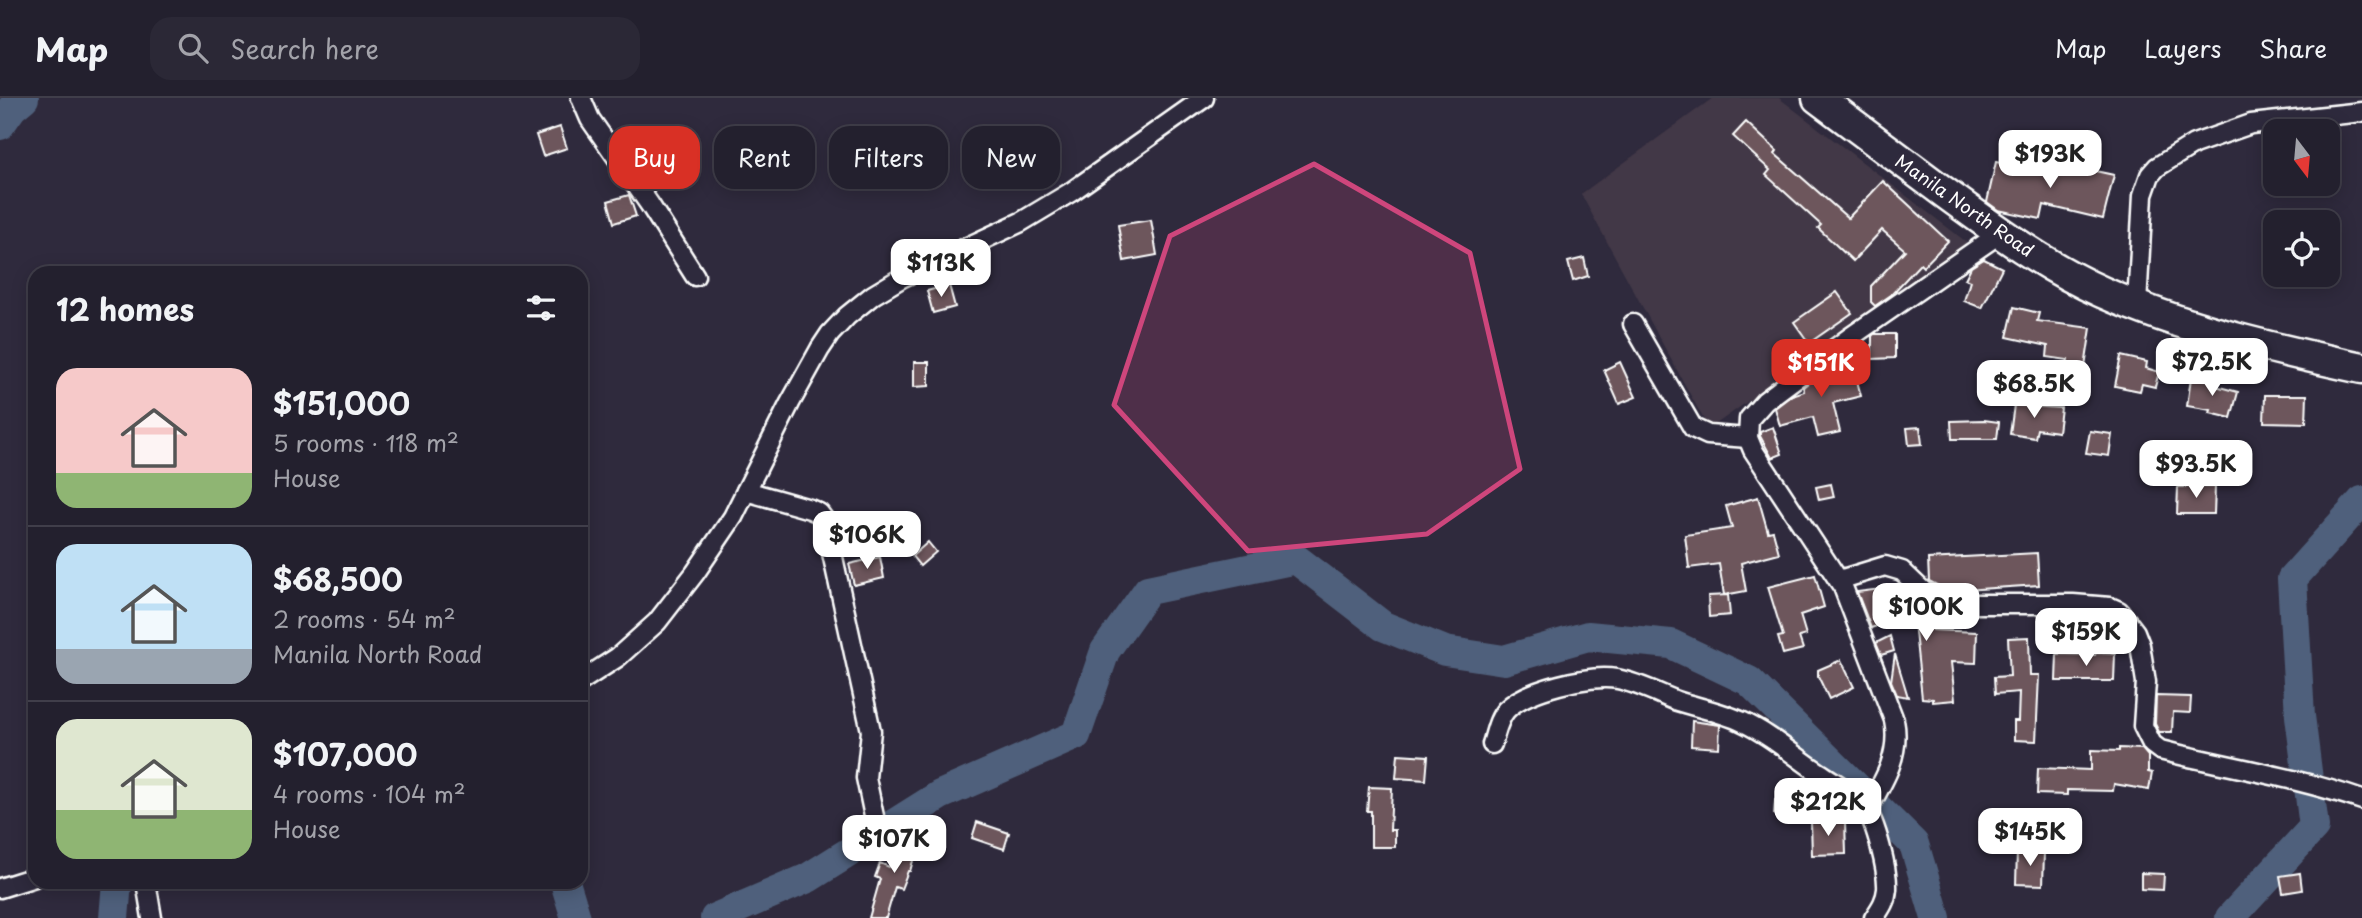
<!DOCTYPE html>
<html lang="en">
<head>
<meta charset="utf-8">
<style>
	:root { --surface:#23202e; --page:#2b2836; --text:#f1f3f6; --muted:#a3a3aa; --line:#403e4a; --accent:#d93025 }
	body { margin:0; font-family:"Playpen Sans",sans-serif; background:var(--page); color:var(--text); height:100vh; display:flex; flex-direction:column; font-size:26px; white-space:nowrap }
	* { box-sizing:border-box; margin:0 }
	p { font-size:23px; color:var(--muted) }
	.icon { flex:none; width:38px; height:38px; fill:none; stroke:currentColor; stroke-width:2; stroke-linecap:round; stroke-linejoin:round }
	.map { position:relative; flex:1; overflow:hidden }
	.details { position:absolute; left:28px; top:168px; width:560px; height:623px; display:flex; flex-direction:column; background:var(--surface); border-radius:21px; box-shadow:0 4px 18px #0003,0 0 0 2px var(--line) }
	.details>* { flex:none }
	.hud { position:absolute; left:609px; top:28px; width:665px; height:63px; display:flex; gap:14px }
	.needle { width:46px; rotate:164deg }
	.tools { position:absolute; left:2263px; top:21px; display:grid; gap:14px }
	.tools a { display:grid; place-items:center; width:77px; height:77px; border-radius:14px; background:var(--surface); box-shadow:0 4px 18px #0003,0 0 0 2px var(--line); font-size:35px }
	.price { position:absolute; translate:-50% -60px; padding:0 16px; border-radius:14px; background:#fff; color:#222; font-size:23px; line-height:46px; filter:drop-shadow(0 2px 4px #0008) }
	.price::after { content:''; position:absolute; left:50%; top:42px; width:21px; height:16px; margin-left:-10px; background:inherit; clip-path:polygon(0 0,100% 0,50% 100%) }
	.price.current { background:var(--accent); color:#fff }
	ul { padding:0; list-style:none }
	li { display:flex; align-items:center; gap:21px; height:175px; padding:0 28px }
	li+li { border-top:2px solid var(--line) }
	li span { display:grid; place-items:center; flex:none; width:196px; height:140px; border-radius:21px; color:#555 }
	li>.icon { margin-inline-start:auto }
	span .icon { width:84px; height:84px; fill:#fffc; stroke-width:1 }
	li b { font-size:30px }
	h2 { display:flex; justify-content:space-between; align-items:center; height:84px; padding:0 28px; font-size:30px }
	.tag { padding:0 24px; border-radius:21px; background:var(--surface); box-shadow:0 4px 18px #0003,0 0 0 2px var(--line); font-size:24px; line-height:63px }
	.tag.current { background:var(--accent); color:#fff }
	header { display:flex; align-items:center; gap:42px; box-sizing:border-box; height:98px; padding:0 35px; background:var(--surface); border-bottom:2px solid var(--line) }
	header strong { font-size:33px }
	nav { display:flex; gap:38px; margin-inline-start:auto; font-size:24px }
	.search { width:490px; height:63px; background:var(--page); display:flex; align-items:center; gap:18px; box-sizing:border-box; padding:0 24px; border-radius:21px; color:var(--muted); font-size:26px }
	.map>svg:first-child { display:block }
	.built { fill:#423846 }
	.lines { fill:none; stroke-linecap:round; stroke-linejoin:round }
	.river { stroke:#50617b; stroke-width:30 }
	.building { fill:#6d575c; stroke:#fff; stroke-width:2 }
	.street-casing { stroke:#fff; stroke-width:23 }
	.highway-casing { stroke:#fff; stroke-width:35 }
	.street { stroke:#2f2a3d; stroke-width:18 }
	.highway { stroke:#2f2a3d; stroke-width:30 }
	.marked { fill:#ce467c; fill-opacity:0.2; stroke:#ce467c; stroke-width:5; stroke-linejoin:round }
	.labels { text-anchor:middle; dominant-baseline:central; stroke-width:7; stroke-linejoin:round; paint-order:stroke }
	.street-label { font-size:18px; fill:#fff; stroke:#2f2a3d }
</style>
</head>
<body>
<header>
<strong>Map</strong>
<div class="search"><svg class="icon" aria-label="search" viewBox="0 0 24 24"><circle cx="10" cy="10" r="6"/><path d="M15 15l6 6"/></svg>Search here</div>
<nav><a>Map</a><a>Layers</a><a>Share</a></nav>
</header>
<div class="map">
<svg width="2362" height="820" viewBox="0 0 2362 820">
	<rect width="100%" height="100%" fill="#2f2a3d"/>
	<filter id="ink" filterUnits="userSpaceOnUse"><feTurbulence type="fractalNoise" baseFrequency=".0143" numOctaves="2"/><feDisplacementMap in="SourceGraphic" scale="14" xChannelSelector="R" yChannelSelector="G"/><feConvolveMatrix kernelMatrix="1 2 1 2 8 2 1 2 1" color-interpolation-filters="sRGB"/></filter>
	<g filter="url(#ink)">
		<path class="built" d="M1713,0H1779L1969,146L1709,331L1581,96Z"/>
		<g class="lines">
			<g class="river">
				<path d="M0,27L12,10L24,0"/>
				<path d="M565,784L576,820"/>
				<path d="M114,820L117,784"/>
				<path d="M715,820L808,780L940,697L1076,637L1105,553L1148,492L1296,461L1383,528L1445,553L1504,562L1588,538L1671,546L1749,583L1914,746L1936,820"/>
				<path d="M2230,820L2314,729L2300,618L2292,481L2362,403"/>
			</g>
		</g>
		<g class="building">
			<path d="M1746,24L1777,53L1775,56L1848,120L1883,83L1948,143L1923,169L1920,166L1891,197L1875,208L1871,204V188L1905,152L1882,132L1853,163L1818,130L1821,127L1766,77L1770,72L1733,38Z"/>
			<path d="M560,29L567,50L543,58L536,37Z"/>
			<path d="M1996,64L2055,76L2058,65L2114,77L2103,121L2044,107L2041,121L1998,112L1987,104Z"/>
			<path d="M629,97L636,118L614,125L608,103Z"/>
			<path d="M1151,122L1157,157L1124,163L1118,127Z"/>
			<path d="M1584,160L1588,178L1573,183L1568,164Z"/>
			<path d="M1984,161L2002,170L1982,210L1964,203L1970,183L1965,181L1971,169Z"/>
			<path d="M949,187L955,209L933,215L927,193Z"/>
			<path d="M1837,194L1852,215L1809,245L1794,224Z"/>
			<path d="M2014,209L2039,215L2037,223L2091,230L2080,302L2062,300L2068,262L2047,259L2048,248L2007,239Z"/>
			<path d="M1874,236H1895V260L1872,261V238Z"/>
			<path d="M2121,258L2147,264L2146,270L2159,274L2155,289L2142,286L2140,293L2115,288Z"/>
			<path d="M914,264H929V288L914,289Z"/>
			<path d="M1620,264L1636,299L1619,306L1604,272Z"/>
			<path d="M1852,264L1861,298L1833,305L1840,334L1818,339L1813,319L1780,328L1775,310L1792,297L1804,293L1803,289L1829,269Z"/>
			<path d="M2191,280L2212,282V287L2238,294L2231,320L2210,315L2211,312L2187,308Z"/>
			<path d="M2265,297H2307L2306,325L2264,324Z"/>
			<path d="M2014,307L2061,310L2058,334L2037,331L2035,340L2010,336Z"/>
			<path d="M1984,322L1999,324L1997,341H1952L1951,323Z"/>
			<path d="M1773,329L1782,356L1772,360L1760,338V334Z"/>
			<path d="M1920,329L1922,346L1909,347L1907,330Z"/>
			<path d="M2090,333L2112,336L2109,358L2086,355Z"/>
			<path d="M1831,386L1834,399L1819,402L1816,389Z"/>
			<path d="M2178,389H2215L2214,416H2177Z"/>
			<path d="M1758,399L1768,434L1773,433L1779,455L1741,465L1746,493L1724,497L1719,466L1689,470L1685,437L1732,430L1726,408Z"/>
			<path d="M882,424L884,437L871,439L869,426Z"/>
			<path d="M928,444L936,454L920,468L912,458Z"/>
			<path d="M2037,455L2039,487L1948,493L1929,483L1928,461Z"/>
			<path d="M880,459L884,480L854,487L849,466Z"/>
			<path d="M1815,477L1824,509L1800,517L1806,537L1799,539L1803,551L1783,556L1778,539L1783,538L1768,489Z"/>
			<path d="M1881,491L1882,503L1914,500L1931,510L1933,532L1977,534L1976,565L1951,564L1955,602L1933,604V601L1922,600L1913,515L1883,518L1886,525L1871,530L1857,494Z"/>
			<path d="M1728,497L1730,517L1709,519L1708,498Z"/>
			<path d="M1890,538L1894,553L1881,557L1876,545Z"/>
			<path d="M2029,539L2030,577H2039L2036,643L2014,642V623H2018L2019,594L1995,596L1994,579L2010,578L2008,540Z"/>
			<path d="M2096,555L2115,556L2114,583H2056L2057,556L2095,557Z"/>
			<path d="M1895,556L1908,599L1897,597L1891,583Z"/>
			<path d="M1841,562L1854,589L1829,601L1818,578V572Z"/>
			<path d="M2156,598L2191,599L2190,615L2173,614L2172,634H2159L2155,626Z"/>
			<path d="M1692,623L1720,627L1719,650L1691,648Z"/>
			<path d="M2119,650L2142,651L2148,658V674L2152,675L2149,692L2114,686L2113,693L2067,692V697L2037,696L2038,670L2091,672V652L2119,653Z"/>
			<path d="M1398,656L1428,658L1426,682L1396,680Z"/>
			<path d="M1369,689L1392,690L1390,732H1395V749H1371V713H1367Z"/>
			<path d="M1775,702L1800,704L1799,717L1774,716Z"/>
			<path d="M1845,723L1846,756L1812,757L1811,724Z"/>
			<path d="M977,724L1009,735L1004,751L972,740Z"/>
			<path d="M906,732L920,738L913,756H915L910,773H908L901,791L895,789L886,820H869L880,781L875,779L880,765L889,769L895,750L899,751Z"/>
			<path d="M2017,753L2044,754L2043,787L2016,786Z"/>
			<path d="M2141,775L2164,776L2163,792L2141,791Z"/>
			<path d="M2300,775L2302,792L2283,795L2280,778Z"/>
		</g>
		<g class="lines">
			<g class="street-casing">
				<g id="street">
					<path d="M581,0L590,21L650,107L695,178"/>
					<path d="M2137,207L2143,97L2150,77L2157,69L2194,46L2251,26L2362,14"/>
					<path d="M1633,226L1693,330L1708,337L1748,340"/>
					<path d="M746,393L810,411L819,415L825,423L871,633L866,680L876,728"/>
					<path d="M1839,482L1885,468L1902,473L1924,494L1949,506H2073L2110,509L2119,513L2135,534L2140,547L2146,584L2143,628L2152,646L2160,652C2228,669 2296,679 2362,702"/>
					<path d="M581,583L618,559L657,524L695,475L733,419L790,305L820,251L830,236L847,218L873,197L903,179L1021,124L1071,94L1204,0"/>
					<path d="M1492,646C1496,634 1498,621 1506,612C1525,592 1590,576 1617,581C1638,585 1657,595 1677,603C1699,610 1722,614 1743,624C1769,636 1791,655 1814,671C1832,683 1851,693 1865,710C1876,724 1888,773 1887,791C1886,803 1880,811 1874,820"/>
					<path d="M1867,712C1884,683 1901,656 1894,622L1843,489L1753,352L1748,340L1749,321L1765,303L1849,240L1999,136"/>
					<path d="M146,784L152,820"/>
					<path d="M0,790L35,779"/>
				</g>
			</g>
			<g class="highway-casing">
				<path id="highway" d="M1818,0C1859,31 1900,61 1941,92C1993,130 2044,168 2102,194C2185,231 2274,251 2362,270"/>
			</g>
			<use href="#street" class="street"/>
			<use href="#highway" class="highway"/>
		</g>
	</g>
	<path class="marked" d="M1314,66L1470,155L1520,371L1427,436L1248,453L1114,307L1170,138Z"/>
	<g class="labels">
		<g class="street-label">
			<text transform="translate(1965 107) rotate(35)">Manila North Road</text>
		</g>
	</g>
</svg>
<div class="tools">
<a><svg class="needle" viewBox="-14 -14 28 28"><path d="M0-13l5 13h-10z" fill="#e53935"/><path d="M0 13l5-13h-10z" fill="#a3a3aa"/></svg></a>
<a><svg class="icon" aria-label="locate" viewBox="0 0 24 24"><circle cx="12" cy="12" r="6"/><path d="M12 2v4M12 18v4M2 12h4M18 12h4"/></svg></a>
</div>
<b class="price" style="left:2050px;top:92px">$193K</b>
<b class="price" style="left:941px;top:201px">$113K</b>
<b class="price" style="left:2212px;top:300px">$72.5K</b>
<b class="price current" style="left:1821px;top:301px">$151K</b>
<b class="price" style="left:2034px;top:322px">$68.5K</b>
<b class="price" style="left:2196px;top:402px">$93.5K</b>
<b class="price" style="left:867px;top:473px">$106K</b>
<b class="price" style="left:1926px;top:545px">$100K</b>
<b class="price" style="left:2086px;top:570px">$159K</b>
<b class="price" style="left:1828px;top:740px">$212K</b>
<b class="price" style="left:2030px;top:770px">$145K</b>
<b class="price" style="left:894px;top:777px">$107K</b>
<div class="hud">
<a class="tag current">Buy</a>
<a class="tag">Rent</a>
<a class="tag">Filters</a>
<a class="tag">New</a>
</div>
<section class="details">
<h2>12 homes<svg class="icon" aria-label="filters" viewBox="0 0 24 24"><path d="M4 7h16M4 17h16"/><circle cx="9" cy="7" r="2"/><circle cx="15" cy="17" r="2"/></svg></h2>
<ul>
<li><span style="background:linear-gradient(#f6c9c9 75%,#8fb573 0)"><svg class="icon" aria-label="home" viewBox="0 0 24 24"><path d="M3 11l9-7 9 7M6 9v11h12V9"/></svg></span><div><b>$151,000</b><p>5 rooms · 118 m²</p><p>House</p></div></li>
<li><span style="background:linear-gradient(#bfe0f5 75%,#9aa5b1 0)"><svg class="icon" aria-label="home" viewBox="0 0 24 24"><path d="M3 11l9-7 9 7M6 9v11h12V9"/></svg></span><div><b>$68,500</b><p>2 rooms · 54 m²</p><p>Manila North Road</p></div></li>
<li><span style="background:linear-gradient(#dfe7d0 65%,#8fb573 0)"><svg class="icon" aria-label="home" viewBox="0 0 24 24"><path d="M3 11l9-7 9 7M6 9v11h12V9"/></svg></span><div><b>$107,000</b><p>4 rooms · 104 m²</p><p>House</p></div></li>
</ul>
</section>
</div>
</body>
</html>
